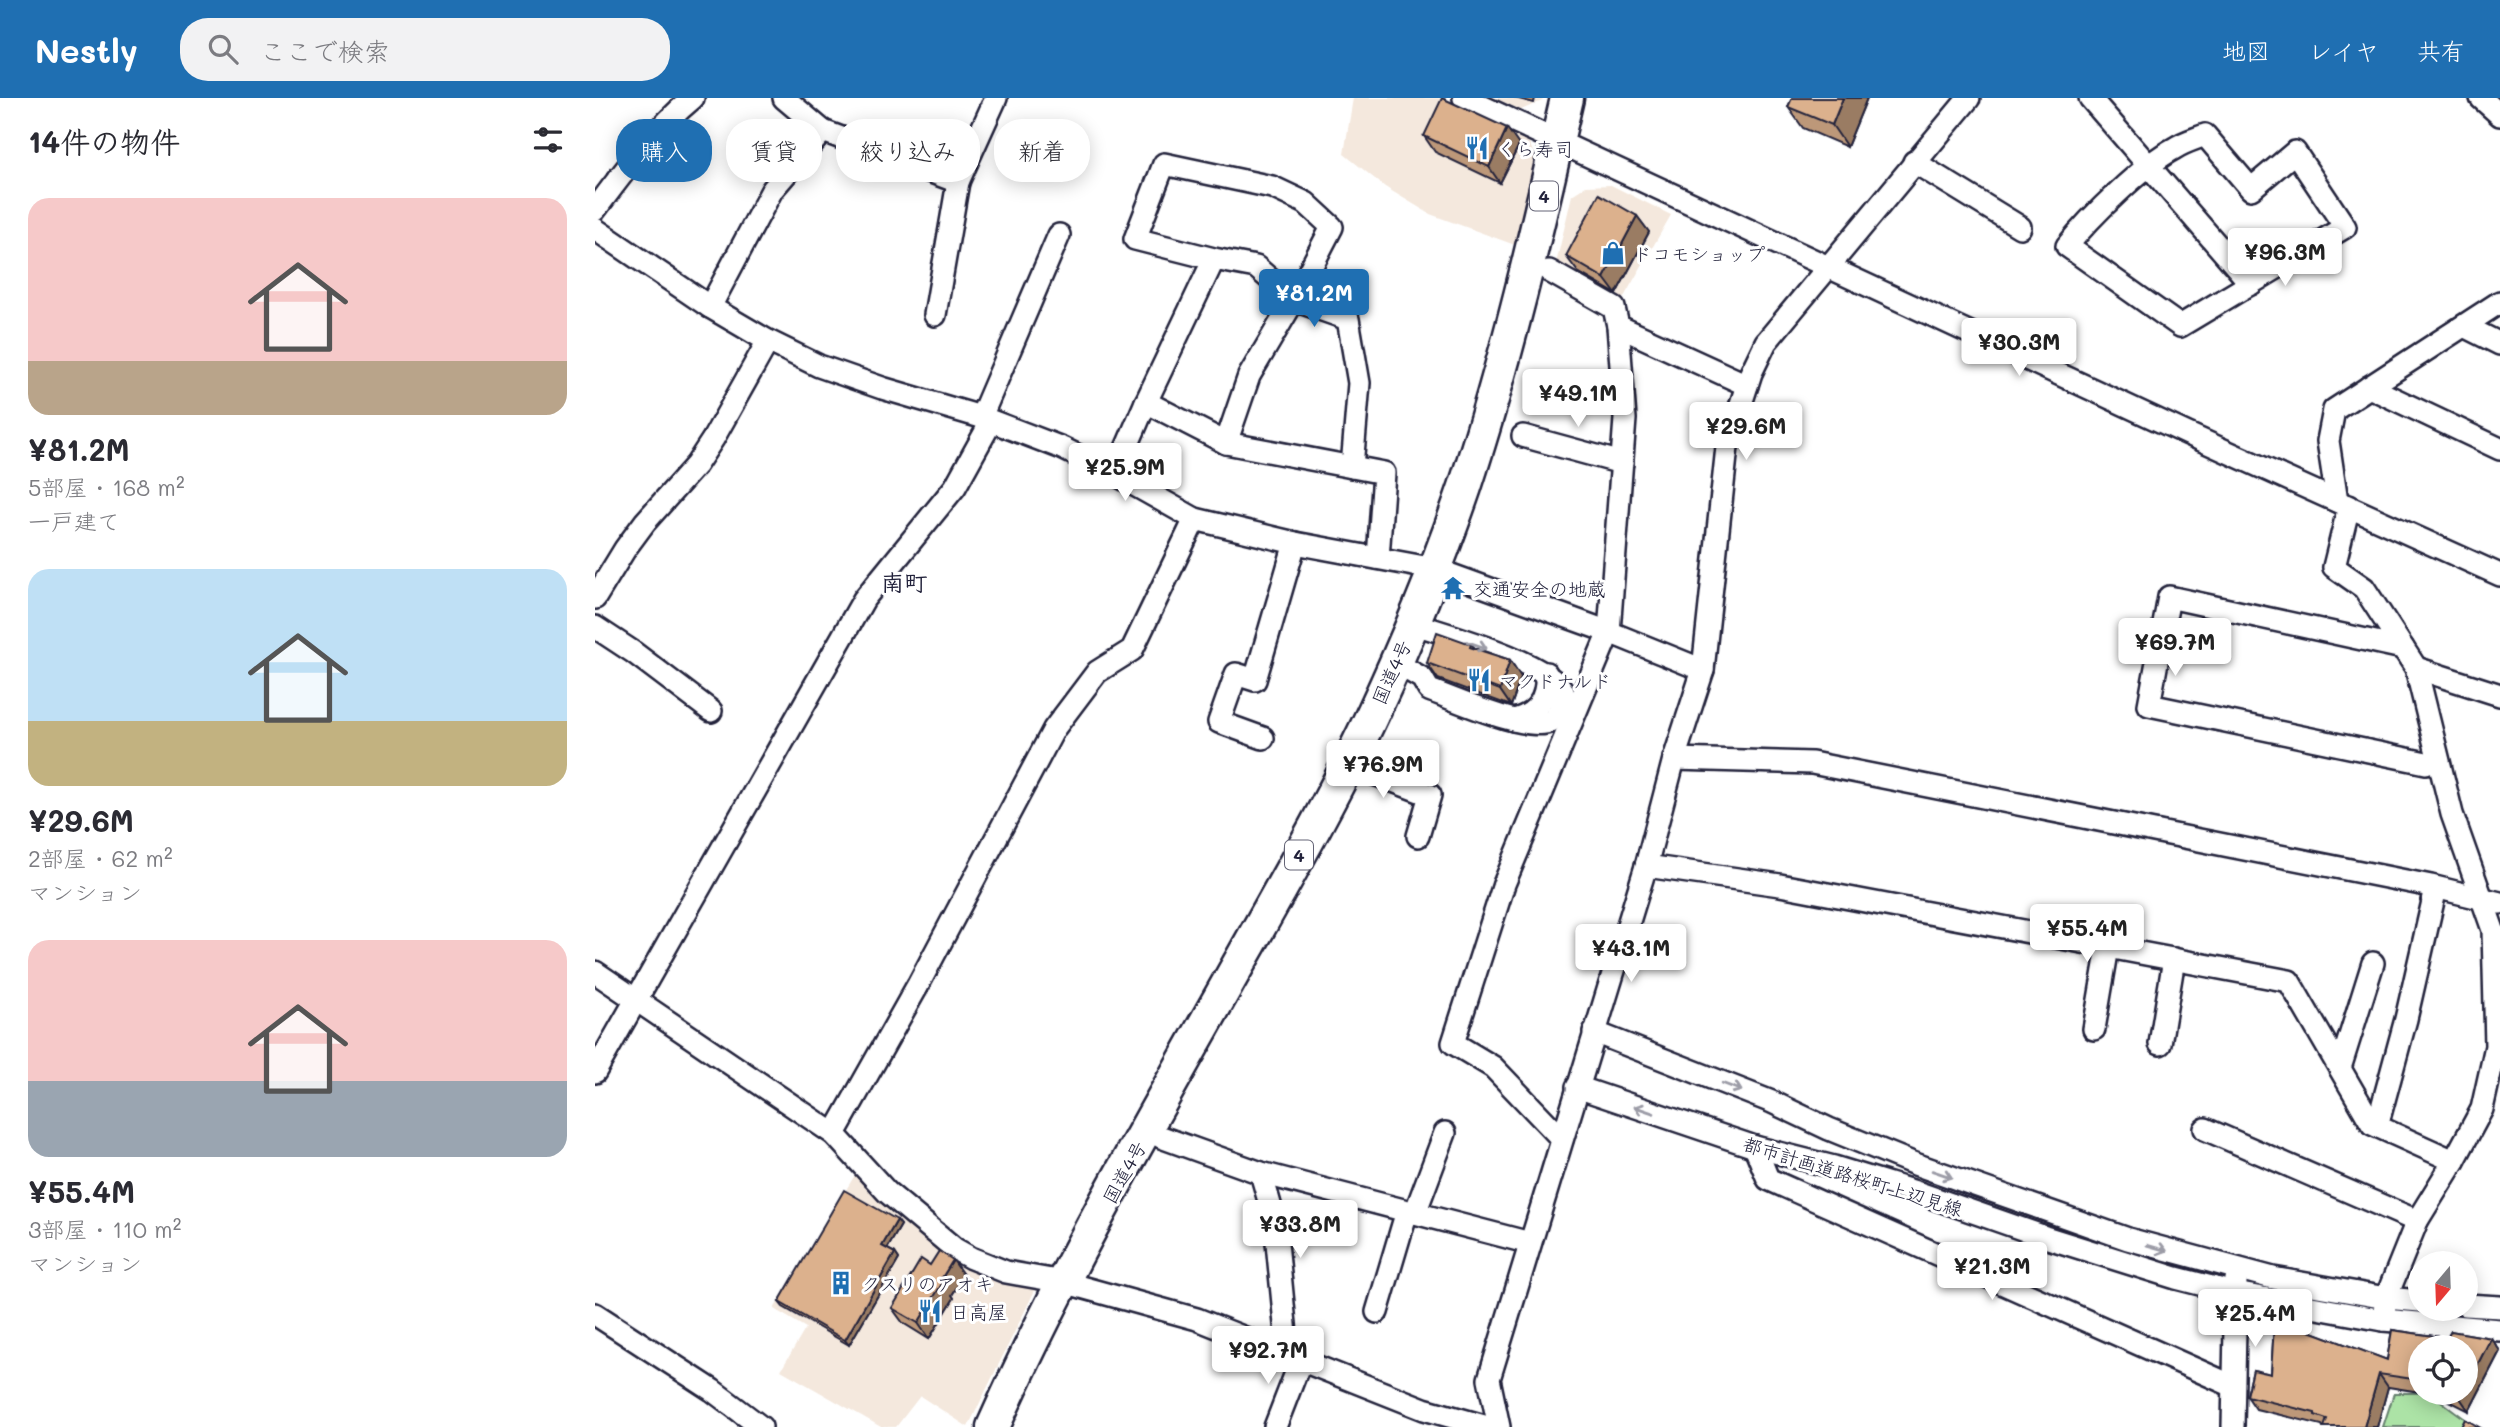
<!DOCTYPE html>
<html lang="ja">
<head>
<meta charset="utf-8">
<style>
	:root { --surface:#fff; --page:#f2f2f3; --text:#2b2b33; --muted:#7c7c81; --accent:#1f6fb2 }
	body { margin:0; font-family:Mali,"Klee One",sans-serif; background:var(--page); color:var(--text); height:100vh; display:flex; flex-direction:column; font-size:26px; white-space:nowrap }
	* { box-sizing:border-box; margin:0 }
	p { font-size:23px; color:var(--muted) }
	.icon { flex:none; width:38px; height:38px; fill:none; stroke:currentColor; stroke-width:2; stroke-linecap:round; stroke-linejoin:round }
	.map { position:relative; flex:1; overflow:hidden }
	.side { display:flex; flex-direction:column; background:var(--surface); width:595px }
	.side>* { flex:none }
	.top-card { position:absolute; left:21px; top:21px; width:665px; height:63px; display:flex; gap:14px }
	.needle { width:46px; rotate:199deg }
	.tools { position:absolute; left:1813px; top:1153px; display:grid; gap:14px }
	.tools a { display:grid; place-items:center; width:70px; height:70px; border-radius:50%; background:var(--surface); box-shadow:0 4px 18px #0003; font-size:35px }
	.price { position:absolute; translate:-50% -60px; padding:0 16px; border-radius:7px; background:#fff; color:#222; font-size:23px; line-height:46px; filter:drop-shadow(0 2px 4px #0008) }
	.price::after { content:''; position:absolute; left:50%; top:42px; width:21px; height:16px; margin-left:-10px; background:inherit; clip-path:polygon(0 0,100% 0,50% 100%) }
	.price.current { background:var(--accent); color:#fff }
	ul { padding:0; list-style:none }
	li { display:grid; align-content:center; gap:14px; height:371px; padding:0 28px }
	li span { display:grid; place-items:center; height:217px; border-radius:21px; color:#555 }
	li>.icon { margin-inline-start:auto }
	span .icon { width:126px; height:126px; fill:#fffc; stroke-width:1 }
	li b { font-size:30px }
	h2 { display:flex; justify-content:space-between; align-items:center; height:84px; padding:0 28px; font-size:30px }
	.chip { padding:0 24px; border-radius:28px; background:var(--surface); box-shadow:0 4px 18px #0003; font-size:24px; line-height:63px }
	.chip.current { background:var(--accent); color:#fff }
	header { display:flex; align-items:center; gap:42px; box-sizing:border-box; height:98px; padding:0 35px; background:var(--accent); color:#fff }
	header strong { font-size:33px }
	nav { display:flex; gap:38px; margin-inline-start:auto; font-size:24px }
	.search { width:490px; height:63px; background:var(--page); display:flex; align-items:center; gap:18px; box-sizing:border-box; padding:0 24px; border-radius:28px; color:var(--muted); font-size:26px }
	main { display:flex; flex:1; min-height:0 }
	.map>svg:first-child { display:block }
	.built { fill:#f4e8dd }
	.green { fill:#ace3a6; stroke:#678270; stroke-width:2 }
	.lines { fill:none; stroke-linecap:round; stroke-linejoin:round }
	.minor-casing { stroke:#22223b; stroke-width:26 }
	.highway-casing { stroke:#22223b; stroke-width:37 }
	.minor { stroke:#fff; stroke-width:21 }
	.highway { stroke:#fff; stroke-width:32 }
	.wall { fill:#bd9879; stroke:#22223b; stroke-width:2 }
	.shaded-wall { fill:#9a7c63; stroke:#22223b; stroke-width:2 }
	.building { fill:#dcb18d; stroke:#22223b; stroke-width:2 }
	.oneway { stroke:#9c9ca7 }
	.labels { text-anchor:middle; dominant-baseline:central; stroke-width:6; stroke-linejoin:round; paint-order:stroke }
	.shield { fill:#fff; stroke:#646476; stroke-width:2 }
	.shield-label { font-size:18px; font-weight:bold; fill:#22223b }
	.poi-label { font-size:19px; fill:#22223b; stroke:#fff; text-anchor:start }
	.street-label { font-size:19px; fill:#22223b; stroke:#fff }
	.quarter-label { font-size:23px; font-weight:bold; fill:#22223b; stroke:#fff }
</style>
</head>
<body>
<header>
<strong>Nestly</strong>
<div class="search"><svg class="icon" aria-label="search" viewBox="0 0 24 24"><circle cx="10" cy="10" r="6"/><path d="M15 15l6 6"/></svg>ここで検索</div>
<nav><a>地図</a><a>レイヤ</a><a>共有</a></nav>
</header>
<main>
<section class="side">
<h2>14件の物件<svg class="icon" aria-label="filters" viewBox="0 0 24 24"><path d="M4 7h16M4 17h16"/><circle cx="9" cy="7" r="2"/><circle cx="15" cy="17" r="2"/></svg></h2>
<ul>
<li><span style="background:linear-gradient(#f6c9c9 75%,#b9a48a 0)"><svg class="icon" aria-label="home" viewBox="0 0 24 24"><path d="M3 11l9-7 9 7M6 9v11h12V9"/></svg></span><div><b>¥81.2M</b><p>5部屋 · 168 m²</p><p>一戸建て</p></div></li>
<li><span style="background:linear-gradient(#bfe0f5 70%,#c2b280 0)"><svg class="icon" aria-label="home" viewBox="0 0 24 24"><path d="M3 11l9-7 9 7M6 9v11h12V9"/></svg></span><div><b>¥29.6M</b><p>2部屋 · 62 m²</p><p>マンション</p></div></li>
<li><span style="background:linear-gradient(#f6c9c9 65%,#9aa5b1 0)"><svg class="icon" aria-label="home" viewBox="0 0 24 24"><path d="M3 11l9-7 9 7M6 9v11h12V9"/></svg></span><div><b>¥55.4M</b><p>3部屋 · 110 m²</p><p>マンション</p></div></li>
</ul>
</section>
<div class="map">
<svg width="1905" height="1329" viewBox="0 0 1905 1329">
	<rect width="100%" height="100%" fill="#fff"/>
	<filter id="ink" filterUnits="userSpaceOnUse"><feTurbulence type="fractalNoise" baseFrequency=".0143" numOctaves="2"/><feDisplacementMap in="SourceGraphic" scale="14" xChannelSelector="R" yChannelSelector="G"/><feConvolveMatrix kernelMatrix="1 2 1 2 8 2 1 2 1" color-interpolation-filters="sRGB"/></filter>
	<g filter="url(#ink)">
		<g class="built">
			<path d="M758,0H848L925,33L933,42L941,61L920,147L835,116L790,89L749,56Z"/>
			<path d="M899,0H949L947,3L926,12Z"/>
			<path d="M1016,87L1076,117L1025,206L960,170L977,97L991,88Z"/>
			<path d="M263,1072L305,1119L350,1153L443,1186L373,1329L325,1298L301,1329H286L186,1272L211,1230L179,1211Z"/>
		</g>
		<path class="green" d="M1799,1295H1835L1873,1323L1871,1329H1788Z"/>
		<g class="lines">
			<g class="minor-casing">
				<g id="minor">
					<path d="M189,0L228,33"/>
					<path d="M869,0L1593,336L1905,477"/>
					<path d="M1495,0L1656,186"/>
					<path d="M1886,0L1905,17"/>
					<path d="M1610,37L1656,91L1700,54L1750,129L1585,228L1472,148C1495,119 1548,67 1580,50C1589,44 1600,41 1610,37Z"/>
					<path d="M1319,64L1425,129"/>
					<path d="M0,112C30,72 59,32 98,0"/>
					<path d="M0,131L115,209L173,243L224,268L287,290L386,319L467,350L520,376L600,421L700,445L840,471L1014,534L1108,572"/>
					<path d="M954,173L1019,210L1023,228"/>
					<path d="M115,209L177,92L228,33L363,84L401,0"/>
					<path d="M340,217L363,84"/>
					<path d="M1869,228L1905,246"/>
					<path d="M1774,289L1905,351"/>
					<path d="M551,304L631,345L789,375L783,460"/>
					<path d="M386,319L464,137"/>
					<path d="M928,338L1027,365"/>
					<path d="M631,345L654,278L699,202L753,221L764,285L757,369"/>
					<path d="M520,376L551,304L619,161L540,141L569,66L677,89L711,105L737,129L699,202L661,169L619,161"/>
					<path d="M1742,403L1733,343L1739,312L1905,204"/>
					<path d="M1754,408L1739,469L1769,490L1821,570L1857,716L1898,832L1901,948L1887,1011L1859,1063L1822,1123L1791,1200L1788,1222"/>
					<path d="M0,500L30,451L50,424L101,367L118,341L173,243"/>
					<path d="M0,529L38,554L116,613"/>
					<path d="M1808,550L1574,499L1554,607L1831,665"/>
					<path d="M801,565L827,580L834,592C857,600 936,636 956,623C966,616 967,603 968,593C950,563 853,537 817,525"/>
					<path d="M1821,570L1905,597"/>
					<path d="M919,622C943,616 953,599 951,575"/>
					<path d="M668,640L624,624L641,576L660,582L700,445"/>
					<path d="M1079,661L1217,665L1836,788L1905,805"/>
					<path d="M753,666L835,697L823,738"/>
					<path d="M1051,768L1185,787L1694,883L1777,1026L1859,1063"/>
					<path d="M0,874L239,1036L292,1094L360,1151L376,1160L411,1174L468,1184L602,1221L829,1311L893,1329"/>
					<path d="M1499,931L1513,849"/>
					<path d="M999,934L1177,1004L1234,1031L1320,1066L1533,1141L1678,1180L1791,1200L1825,1203"/>
					<path d="M1565,946L1579,861"/>
					<path d="M1745,970L1778,865"/>
					<path d="M0,974L269,501L360,389L396,324"/>
					<path d="M982,989L1160,1049L1239,1069L1324,1095L1450,1139L1581,1180L1640,1195L1788,1222L1905,1232"/>
					<path d="M1782,1028L1811,921L1841,790"/>
					<path d="M552,1031L566,1039L666,1075L935,1145"/>
					<path d="M1610,1031L1822,1123"/>
					<path d="M239,1036L323,887L459,631L502,574L537,552L600,421"/>
					<path d="M967,1041L898,969L858,945L909,786L1014,534L1030,321L1023,228L1152,287"/>
					<path d="M1160,1049L1173,1081L1638,1288"/>
					<path d="M666,1075L680,1124L693,1257"/>
					<path d="M820,1115L850,1035"/>
					<path d="M1871,1207L1905,1209"/>
					<path d="M782,1214L812,1113"/>
					<path d="M0,1216L117,1292L166,1329"/>
					<path d="M680,1329L706,1262"/>
					<path d="M904,1329L894,1281L1051,768L1079,661L1108,572L1132,349L1156,275L1171,244L1374,0"/>
					<path d="M1638,1329L1641,1181"/>
				</g>
			</g>
			<g class="highway-casing">
				<path id="highway" d="M398,1329C471,1165 564,1008 652,851C696,773 741,694 779,613C813,540 844,465 870,389C912,262 942,131 972,0"/>
			</g>
			<use href="#minor" class="minor"/>
			<use href="#highway" class="highway"/>
		</g>
		<g class="wall">
			<path d="M920,0H940L939,5Z"/>
			<path d="M1197,0H1272L1252,49L1208,30L1193,9Z"/>
			<path d="M829,38L924,47L905,85L840,54Z"/>
			<path d="M1042,118L1054,134L1021,196L983,174L971,158Z"/>
			<path d="M876,546L880,550L915,562L926,579L916,608L843,581L832,565Z"/>
			<path d="M302,1122L306,1127L292,1151L300,1155L304,1161L254,1247L188,1209L184,1204Z"/>
			<path d="M335,1167L369,1178L357,1197L359,1200L334,1241L308,1225L297,1210Z"/>
			<path d="M1680,1210L1705,1212L1714,1225V1233L1792,1262L1797,1232L1852,1240L1856,1233L1896,1240L1905,1253L1874,1313L1841,1296L1832,1295H1871V1250H1825V1294L1793,1289L1782,1329H1728L1727,1327L1661,1311L1652,1298L1658,1272L1676,1276Z"/>
		</g>
		<g class="shaded-wall">
			<path d="M1248,0H1272L1252,49L1237,27Z"/>
			<path d="M912,30L924,47L905,85L894,69Z"/>
			<path d="M1042,118L1054,134L1021,196L1009,180Z"/>
			<path d="M915,562L926,579L916,608L905,592Z"/>
			<path d="M302,1122L306,1127L291,1153L287,1148Z"/>
			<path d="M300,1155L304,1161L254,1247L250,1242Z"/>
			<path d="M358,1162L369,1178L357,1197L359,1200L334,1241L323,1225L345,1183Z"/>
			<path d="M1705,1212L1714,1225L1713,1242L1704,1229Z"/>
			<path d="M1896,1240L1905,1253L1874,1313L1865,1300L1868,1295H1871V1289Z"/>
			<path d="M1784,1276L1793,1289L1782,1329H1769Z"/>
		</g>
		<g class="building">
			<path d="M847,0L912,30L894,69L829,38Z"/>
			<path d="M1197,0H1248L1237,27L1193,9Z"/>
			<path d="M1004,96L1042,118L1009,180L971,158Z"/>
			<path d="M842,534L876,546L875,549L915,562L905,592L832,565Z"/>
			<path d="M249,1092L302,1122L287,1148L300,1155L250,1242L184,1204Z"/>
			<path d="M344,1153L358,1162L345,1183L348,1184L323,1225L297,1210L326,1161L335,1167Z"/>
			<path d="M1680,1210L1705,1212L1704,1229L1792,1262L1797,1232L1852,1240L1856,1233L1896,1240L1871,1289V1250H1825V1282L1784,1276L1769,1329H1729L1732,1321L1720,1317V1315L1652,1298L1658,1272L1676,1276Z"/>
			<path d="M1855,1295H1868L1865,1300Z"/>
			<path d="M1870,1321L1884,1329H1866Z"/>
		</g>
		<defs><path id="oneway-shaft" d="M-6 0H5M1.5-3L5.5 0L1.5 3" fill="none" stroke-width="1.6" stroke-linecap="round" stroke-linejoin="round" transform="scale(1.75)"/></defs>
		<g class="oneway">
			<use href="#oneway-shaft" transform="translate(882 547) rotate(19)"/>
			<use href="#oneway-shaft" transform="translate(1137 989) rotate(21)"/>
			<use href="#oneway-shaft" transform="translate(1049 1012) rotate(-161)"/>
			<use href="#oneway-shaft" transform="translate(1347 1076) rotate(19)"/>
			<use href="#oneway-shaft" transform="translate(1562 1150) rotate(16)"/>
		</g>
	</g>
	<defs>
		<g id="restaurant-bare" transform="scale(1.89)"><path d="M-5-6h1v4h1v-4h1v4h1v-4h1v5L-1.5 .5V6h-2V.5L-5-1ZM5-6V6H3V1.5H1.5Q1.5-4 5-6Z" fill="#1f6fb2" stroke="#fff" stroke-width="2.5" paint-order="stroke"/></g>
		<g id="shop-bare" transform="scale(1.89)"><path d="M-5-2.5h2.3a2.7 3.5 0 0 1 5.4 0H5L5.5 6h-11ZM-1.5-2.5h3a1.5 2.3 0 0 0-3 0Z" fill="#1f6fb2" stroke="#fff" stroke-width="2.5" paint-order="stroke"/></g>
		<g id="temple-bare" transform="scale(1.89)"><path d="M0-6L5-2H3V0L6.5 2.5H4V6H1.5V3h-3V6H-4V2.5H-6.5L-3 0V-2H-5Z" fill="#1f6fb2" stroke="#fff" stroke-width="2.5" paint-order="stroke"/></g>
		<g id="building-bare" transform="scale(1.89)"><path d="M-4-6H4V6H1V3H-1V6H-4ZM-2.5-4.3h1.7v1.8h-1.7ZM.8-4.3h1.7v1.8H.8ZM-2.5-1h1.7V.8h-1.7ZM.8-1h1.7V.8H.8Z" fill="#1f6fb2" stroke="#fff" stroke-width="2.5" paint-order="stroke"/></g>
	</defs>
	<g fill-rule="evenodd">
		<use href="#restaurant-bare" x="882" y="50"/>
		<use href="#shop-bare" x="1018" y="155"/>
		<use href="#temple-bare" x="858" y="490"/>
		<use href="#restaurant-bare" x="884" y="582"/>
		<use href="#building-bare" x="246" y="1185"/>
		<use href="#restaurant-bare" x="335" y="1213"/>
	</g>
	<g class="labels">
		<g class="shield">
			<rect x="935" y="83.5" width="28" height="29" rx="5"/>
			<rect x="690" y="742.5" width="28" height="29" rx="5"/>
		</g>
		<g class="shield-label">
			<text x="949" y="98">4</text>
			<text x="704" y="757">4</text>
		</g>
		<g class="poi-label">
			<text x="902" y="50">くら寿司</text>
			<text x="1038" y="155">ドコモショップ</text>
			<text x="878" y="490">交通安全の地蔵</text>
			<text x="904" y="582">マクドナルド</text>
			<text x="266" y="1185">クスリのアオキ</text>
			<text x="355" y="1213">日高屋</text>
		</g>
		<g class="street-label">
			<text transform="translate(796 574) rotate(-66)">国道4号</text>
			<text transform="translate(529 1074) rotate(-61)">国道4号</text>
			<text transform="translate(1258 1078) rotate(17)">都市計画道路桜町上辺見線</text>
		</g>
		<g class="quarter-label">
			<text x="309" y="484">南町</text>
		</g>
	</g>
</svg>
<div class="tools">
<a><svg class="needle" viewBox="-14 -14 28 28"><path d="M0-13l5 13h-10z" fill="#e53935"/><path d="M0 13l5-13h-10z" fill="#7c7c81"/></svg></a>
<a><svg class="icon" aria-label="locate" viewBox="0 0 24 24"><circle cx="12" cy="12" r="6"/><path d="M12 2v4M12 18v4M2 12h4M18 12h4"/></svg></a>
</div>
<b class="price" style="left:1690px;top:190px">¥96.3M</b>
<b class="price current" style="left:719px;top:231px">¥81.2M</b>
<b class="price" style="left:1424px;top:280px">¥30.3M</b>
<b class="price" style="left:983px;top:331px">¥49.1M</b>
<b class="price" style="left:1151px;top:364px">¥29.6M</b>
<b class="price" style="left:530px;top:405px">¥25.9M</b>
<b class="price" style="left:1580px;top:580px">¥69.7M</b>
<b class="price" style="left:788px;top:702px">¥76.9M</b>
<b class="price" style="left:1492px;top:866px">¥55.4M</b>
<b class="price" style="left:1036px;top:886px">¥43.1M</b>
<b class="price" style="left:705px;top:1162px">¥33.8M</b>
<b class="price" style="left:1397px;top:1204px">¥21.3M</b>
<b class="price" style="left:1660px;top:1251px">¥25.4M</b>
<b class="price" style="left:673px;top:1288px">¥92.7M</b>
<div class="top-card">
<a class="chip current">購入</a>
<a class="chip">賃貸</a>
<a class="chip">絞り込み</a>
<a class="chip">新着</a>
</div>
</div>
</main>
</body>
</html>
